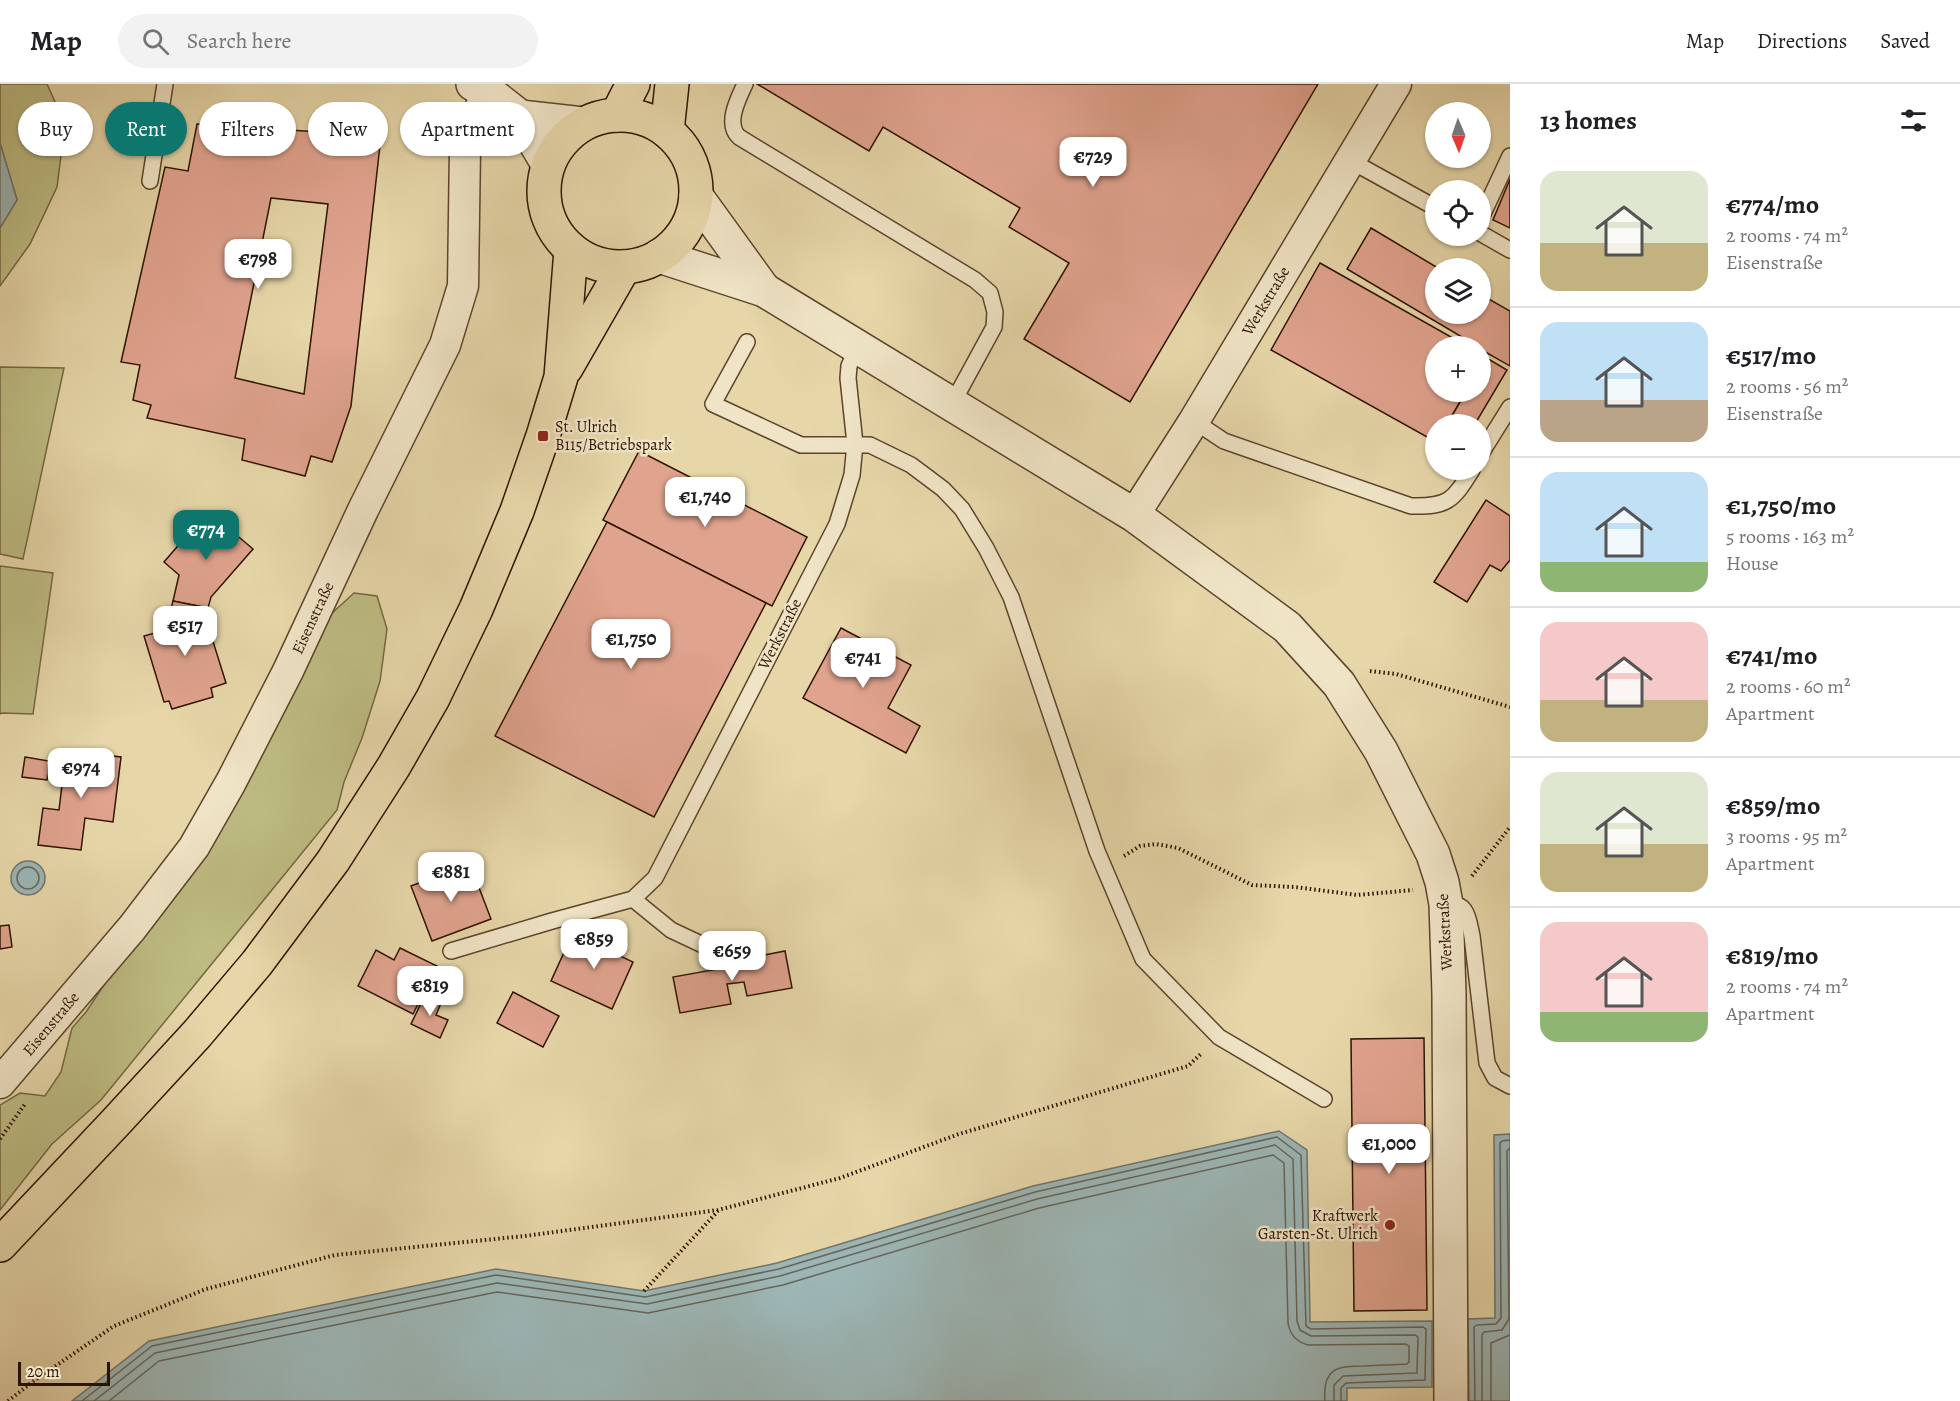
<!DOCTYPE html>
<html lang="en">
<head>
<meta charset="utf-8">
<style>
	:root { --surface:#fff; --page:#f2f2f2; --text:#202124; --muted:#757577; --line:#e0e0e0; --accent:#0f766e }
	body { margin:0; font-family:Alegreya,serif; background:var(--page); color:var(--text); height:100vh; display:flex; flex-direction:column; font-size:22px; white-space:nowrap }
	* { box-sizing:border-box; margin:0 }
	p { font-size:20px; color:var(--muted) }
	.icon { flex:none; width:33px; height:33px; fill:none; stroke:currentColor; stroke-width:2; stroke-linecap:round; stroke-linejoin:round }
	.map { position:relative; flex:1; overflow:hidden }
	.panel { display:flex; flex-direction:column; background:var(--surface); width:450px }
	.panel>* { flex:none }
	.banner { position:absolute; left:18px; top:18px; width:570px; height:54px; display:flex; gap:12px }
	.needle { width:39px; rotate:178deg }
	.buttons { position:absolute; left:1425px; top:18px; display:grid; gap:12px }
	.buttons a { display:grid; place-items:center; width:66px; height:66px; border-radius:50%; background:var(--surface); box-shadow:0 2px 4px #0004; font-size:30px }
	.scale { position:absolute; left:18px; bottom:15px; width:92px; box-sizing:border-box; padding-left:6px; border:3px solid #2f1301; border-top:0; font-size:16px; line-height:21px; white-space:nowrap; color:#2f1301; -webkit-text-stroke:4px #efe4c6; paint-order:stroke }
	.price { position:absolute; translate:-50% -51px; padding:0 14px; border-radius:12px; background:#fff; color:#222; font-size:20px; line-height:39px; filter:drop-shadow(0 2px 3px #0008) }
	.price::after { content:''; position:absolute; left:50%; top:36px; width:18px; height:14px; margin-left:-9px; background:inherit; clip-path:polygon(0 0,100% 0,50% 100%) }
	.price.current { background:var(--accent); color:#fff }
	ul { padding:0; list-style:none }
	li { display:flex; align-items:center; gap:18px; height:150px; padding:0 30px }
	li+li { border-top:2px solid var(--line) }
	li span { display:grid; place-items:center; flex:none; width:168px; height:120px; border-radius:18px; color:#555 }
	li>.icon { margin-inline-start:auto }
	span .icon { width:72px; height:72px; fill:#fffc; stroke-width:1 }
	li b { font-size:26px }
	h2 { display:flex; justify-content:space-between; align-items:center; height:72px; padding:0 30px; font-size:26px }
	.pill { padding:0 21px; border-radius:27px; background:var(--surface); box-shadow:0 2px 4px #0004; font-size:21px; line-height:54px }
	.pill.current { background:var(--accent); color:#fff }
	header { display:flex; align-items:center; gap:36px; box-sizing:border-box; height:84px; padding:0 30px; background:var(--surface); border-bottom:2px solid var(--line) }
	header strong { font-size:28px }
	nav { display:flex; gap:33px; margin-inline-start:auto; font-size:21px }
	.search { width:420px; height:54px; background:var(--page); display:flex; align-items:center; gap:15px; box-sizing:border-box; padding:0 21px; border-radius:33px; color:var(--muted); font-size:22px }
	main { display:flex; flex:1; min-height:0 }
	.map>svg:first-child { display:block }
	.green { fill:#bdbb82; stroke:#766742; stroke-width:1.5 }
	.water { fill:#9cb6b5; stroke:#70756d; stroke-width:1.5 }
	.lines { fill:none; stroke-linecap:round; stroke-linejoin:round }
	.shore { stroke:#66645b; stroke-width:1.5 }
	.building { fill:#e0a38e; stroke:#2f1301; stroke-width:1.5; fill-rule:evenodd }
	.service-casing { stroke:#5d442b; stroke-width:18 }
	.minor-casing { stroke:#5d442b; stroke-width:33 }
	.tertiary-casing { stroke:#5d442b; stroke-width:36 }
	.primary-casing { stroke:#2f1301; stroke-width:36 }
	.path { stroke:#2f1301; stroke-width:4; stroke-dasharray:1.5 3; stroke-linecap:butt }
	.service { stroke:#efe4c6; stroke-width:15 }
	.minor { stroke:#efe4c6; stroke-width:30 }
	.tertiary { stroke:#efe4c6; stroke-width:33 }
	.primary { stroke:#e6d6a8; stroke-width:33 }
	.poi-dot { fill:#8f2418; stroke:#efe4c6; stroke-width:2 }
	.labels { text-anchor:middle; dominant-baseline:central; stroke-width:5; stroke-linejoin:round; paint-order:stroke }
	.street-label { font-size:16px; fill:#2f1301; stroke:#efe4c6 }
	.poi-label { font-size:16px; fill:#2f1301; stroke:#efe4c6; text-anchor:start }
</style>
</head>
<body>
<header>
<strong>Map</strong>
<div class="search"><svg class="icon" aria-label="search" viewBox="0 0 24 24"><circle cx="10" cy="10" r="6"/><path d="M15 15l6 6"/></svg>Search here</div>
<nav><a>Map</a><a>Directions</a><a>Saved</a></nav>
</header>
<main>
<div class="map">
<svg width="1510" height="1317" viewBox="0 0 1510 1317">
	<rect width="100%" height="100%" fill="#e6d6a8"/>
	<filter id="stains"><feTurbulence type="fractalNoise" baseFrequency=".00333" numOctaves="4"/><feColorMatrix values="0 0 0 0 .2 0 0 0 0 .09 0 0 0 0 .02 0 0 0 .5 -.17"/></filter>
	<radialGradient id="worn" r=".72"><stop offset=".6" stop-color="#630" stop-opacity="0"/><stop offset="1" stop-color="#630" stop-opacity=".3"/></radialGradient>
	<g class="green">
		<path d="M0,0H47L65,40L57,103L30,160L0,202V144L17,116L0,59Z"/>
		<path d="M0,283L64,284L23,475L0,470Z"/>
		<path d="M0,482L53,489L33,630L2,629L0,630Z"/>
		<path d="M354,509L377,512L387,545L380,597L362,654L344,698L337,726L101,1016L52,1060L0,1126V1021L20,1009L45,1012L61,988L72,944L86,928L116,883L329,532Z"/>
	</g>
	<g class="water">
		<path d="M0,59L17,116L0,144Z"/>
		<circle cx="28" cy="794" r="17"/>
		<path d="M1279,1047L1307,1066L1310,1238L1432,1237V1303L1347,1304V1317H72L149,1257L496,1185L644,1207L777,1179L1033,1102Z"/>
		<path d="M1510,1050V1317H1469L1468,1235L1495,1234L1494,1051Z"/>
	</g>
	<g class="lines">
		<g class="shore">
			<circle cx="28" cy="794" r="11"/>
			<path d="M82,1317L152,1262L496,1191L645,1213L779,1185L1035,1108L1277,1053L1301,1071L1306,1242L1311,1245L1423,1243L1426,1245L1425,1296L1346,1299L1341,1304V1317"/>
			<path d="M94,1317L155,1269L497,1199L647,1220L780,1192L1037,1115L1275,1061L1293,1075L1297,1237L1300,1246L1311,1252L1415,1251L1418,1253L1417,1289L1343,1292L1334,1301V1317"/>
			<path d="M109,1317L159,1277L497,1208L648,1229L783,1201L1039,1124L1273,1071L1284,1079L1288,1239C1290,1251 1297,1258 1308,1261L1406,1260L1409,1262V1278L1407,1280C1393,1281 1379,1281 1365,1282C1337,1282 1322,1284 1325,1317"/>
			<path d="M1475,1317L1474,1243L1477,1241L1496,1240L1501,1234L1500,1059L1502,1057L1510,1056"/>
			<path d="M1482,1317V1251L1484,1248L1502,1246L1509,1235L1507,1067L1510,1064"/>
			<path d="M1491,1317V1259L1510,1251"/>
		</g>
	</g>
	<g class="building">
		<path d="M757,0H1318L1130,318L1024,255L1069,179L1009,143L1020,124L883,43L869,67Z"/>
		<path d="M197,40L381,52L351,322L332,378L311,372L305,392L242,376L245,355L147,334L151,321L133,316L140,281L121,278L165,83L188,87ZM271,114L328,120L304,310L235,294Z"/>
		<path d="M1510,95V144L1493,136Z"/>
		<path d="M1371,144L1438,184H1436V230H1480V210L1510,227V282L1480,265V262H1477L1347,185Z"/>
		<path d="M1320,179L1467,262H1436V308H1466L1447,340H1436V358L1271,266Z"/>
		<path d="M1485,273L1507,286L1475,340H1447L1466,308H1480V281Z"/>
		<path d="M639,367L807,453L772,522L603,436Z"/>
		<path d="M1486,416L1510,432V476L1501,487L1490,481L1467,518L1434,498Z"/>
		<path d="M208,427L253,465L211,513L208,524L173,517L179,491L164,478Z"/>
		<path d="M607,438L766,519L654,733L495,652Z"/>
		<path d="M173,517L208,524L206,535L226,599L211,604L213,613L172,625L169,617L164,618L144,552L166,546Z"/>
		<path d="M841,544L911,581L888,624L920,642L906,669L803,614Z"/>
		<path d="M66,667L121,673L113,738L85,734L81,766L38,761L43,724L59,726Z"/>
		<path d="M25,673L49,677L47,696L22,693Z"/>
		<path d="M470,780L491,835L432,857L411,802Z"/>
		<path d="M9,841L12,863L0,865V842Z"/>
		<path d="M572,851L600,864L606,851L626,859L620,872L633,878L612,925L551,897Z"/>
		<path d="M400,864L437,882L413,930L358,902L376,866L394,876Z"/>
		<path d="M785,867L792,904L747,912L744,898L727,900L731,920L680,929L673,893L740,881L739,876Z"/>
		<path d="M513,908L559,932L543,963L497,939Z"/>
		<path d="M425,911L441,919L436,931L448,936L440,954L411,940Z"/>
		<path d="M1424,954L1427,1226L1354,1227L1351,955Z"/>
	</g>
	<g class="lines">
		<g class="service-casing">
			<g id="service">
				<path d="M745,0C738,15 725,40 739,53L975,196L990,209L995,228L994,243L951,322"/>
				<path d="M1351,77L1436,124"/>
				<path d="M150,97L165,0"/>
				<path d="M1480,136L1510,72"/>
				<path d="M1480,149L1510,166"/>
				<path d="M747,258L713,320L801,361H870L911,381L943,405L962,425L986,464L1011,513L1097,767L1143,875L1219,953L1324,1015"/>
				<path d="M1194,337L1224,357L1411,422C1449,423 1453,416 1472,386"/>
				<path d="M1480,371L1510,323"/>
				<path d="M633,815L671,846L722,870"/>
				<path d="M1446,820C1468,818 1468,834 1472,852L1487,979L1495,994L1510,1002"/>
				<path d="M451,867L552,837L633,815L655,794L837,440L852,391L855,360L848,294L849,282L857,264"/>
			</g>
		</g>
		<g class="minor-casing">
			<g id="minor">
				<path d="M1134,431L1194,337L1396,0"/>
				<path d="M0,999L132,844L194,763L231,698L288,587L363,426L445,261L463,202L465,63L487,7"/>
			</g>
		</g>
		<g class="tertiary-casing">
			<g id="tertiary">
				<path d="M473,0L487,7L520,33L548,80"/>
				<path d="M520,33L583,40"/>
				<path d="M696,112L764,206"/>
				<path d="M659,172L764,206L1134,431L1287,543L1339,600L1381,667L1433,770L1442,798L1446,820L1449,910L1451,1317"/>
			</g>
		</g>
		<g class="primary-casing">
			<g id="primary">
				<path d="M617,31L633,0"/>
				<circle cx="620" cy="107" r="76"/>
				<path d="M667,47L672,0"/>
				<path d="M566,284L624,183"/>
				<path d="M0,1161L115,1039L197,950L257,879L333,777L394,682L433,614L476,525L517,427L543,352L561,293L571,166"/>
			</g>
		</g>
		<g class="path">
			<path d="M1370,587L1396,590L1510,623"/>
			<path d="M1124,772L1140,762L1156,760L1178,764L1252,801L1295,803L1357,811L1413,806"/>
			<path d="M1472,792L1510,743"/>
			<path d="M0,1055L25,1020"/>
			<path d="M644,1207L718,1127"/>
			<path d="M8,1317L35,1296L114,1242L206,1205L335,1171L525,1152L718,1126L840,1094L959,1050L1188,982L1202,969"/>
		</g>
		<use href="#service" class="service"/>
		<use href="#minor" class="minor"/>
		<use href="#tertiary" class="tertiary"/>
		<use href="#primary" class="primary"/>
	</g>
	<g class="poi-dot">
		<rect x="537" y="346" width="12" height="12" rx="3"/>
		<circle cx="1390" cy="1141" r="6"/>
	</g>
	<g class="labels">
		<g class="street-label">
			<text transform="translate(1266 217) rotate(-59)">Werkstraße</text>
			<text transform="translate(313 534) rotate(-65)">Eisenstraße</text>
			<text transform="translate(780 550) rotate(-63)">Werkstraße</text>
			<text transform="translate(1445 848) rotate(-93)">Werkstraße</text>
			<text transform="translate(51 940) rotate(-50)">Eisenstraße</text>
		</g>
		<g class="poi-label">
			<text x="555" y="343">St. Ulrich<tspan x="555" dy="18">B115/Betriebspark</tspan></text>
			<text x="1378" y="1132" text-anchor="end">Kraftwerk<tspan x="1378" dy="18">Garsten-St. Ulrich</tspan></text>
		</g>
	</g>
	<rect width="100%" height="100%" filter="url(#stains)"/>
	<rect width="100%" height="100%" fill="url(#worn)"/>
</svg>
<div class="buttons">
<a><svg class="needle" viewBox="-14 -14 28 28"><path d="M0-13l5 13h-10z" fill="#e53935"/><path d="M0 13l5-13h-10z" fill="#757577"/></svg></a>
<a><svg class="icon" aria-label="locate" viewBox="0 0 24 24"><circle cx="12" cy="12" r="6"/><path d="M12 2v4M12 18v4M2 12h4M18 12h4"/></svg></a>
<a><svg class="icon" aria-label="layers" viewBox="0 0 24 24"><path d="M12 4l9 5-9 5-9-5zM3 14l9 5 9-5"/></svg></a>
<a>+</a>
<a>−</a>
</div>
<div class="scale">20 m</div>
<b class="price" style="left:1093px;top:104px">€729</b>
<b class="price" style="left:258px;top:206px">€798</b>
<b class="price" style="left:705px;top:444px">€1,740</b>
<b class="price current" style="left:206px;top:477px">€774</b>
<b class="price" style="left:185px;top:573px">€517</b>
<b class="price" style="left:631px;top:586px">€1,750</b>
<b class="price" style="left:863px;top:605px">€741</b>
<b class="price" style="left:81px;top:715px">€974</b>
<b class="price" style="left:451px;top:819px">€881</b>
<b class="price" style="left:594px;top:886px">€859</b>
<b class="price" style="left:732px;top:898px">€659</b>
<b class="price" style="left:430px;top:933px">€819</b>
<b class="price" style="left:1389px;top:1091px">€1,000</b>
<div class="banner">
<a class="pill">Buy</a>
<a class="pill current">Rent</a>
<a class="pill">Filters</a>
<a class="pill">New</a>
<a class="pill">Apartment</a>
</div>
</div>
<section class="panel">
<h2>13 homes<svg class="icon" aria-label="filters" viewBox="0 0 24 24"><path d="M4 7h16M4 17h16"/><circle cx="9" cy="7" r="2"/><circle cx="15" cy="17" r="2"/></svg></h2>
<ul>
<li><span style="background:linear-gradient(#dfe7d0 60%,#c2b280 0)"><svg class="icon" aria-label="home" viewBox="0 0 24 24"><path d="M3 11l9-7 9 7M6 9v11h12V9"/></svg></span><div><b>€774/mo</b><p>2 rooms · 74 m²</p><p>Eisenstraße</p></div></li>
<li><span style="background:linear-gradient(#bfe0f5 65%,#b9a48a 0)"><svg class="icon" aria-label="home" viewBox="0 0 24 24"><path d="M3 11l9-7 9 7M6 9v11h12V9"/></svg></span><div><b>€517/mo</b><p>2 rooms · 56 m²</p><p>Eisenstraße</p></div></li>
<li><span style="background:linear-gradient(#bfe0f5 75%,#8fb573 0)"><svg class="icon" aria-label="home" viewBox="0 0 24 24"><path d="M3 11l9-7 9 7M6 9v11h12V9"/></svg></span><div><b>€1,750/mo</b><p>5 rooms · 163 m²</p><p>House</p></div></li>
<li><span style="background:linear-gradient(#f6c9c9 65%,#c2b280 0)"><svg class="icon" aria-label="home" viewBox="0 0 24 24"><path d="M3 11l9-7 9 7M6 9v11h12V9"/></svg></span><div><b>€741/mo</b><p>2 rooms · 60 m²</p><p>Apartment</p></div></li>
<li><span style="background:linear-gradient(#dfe7d0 60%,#c2b280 0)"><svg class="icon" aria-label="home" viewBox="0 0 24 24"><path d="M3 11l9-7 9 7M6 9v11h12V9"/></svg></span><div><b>€859/mo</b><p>3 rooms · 95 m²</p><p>Apartment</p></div></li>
<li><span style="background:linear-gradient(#f6c9c9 75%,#8fb573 0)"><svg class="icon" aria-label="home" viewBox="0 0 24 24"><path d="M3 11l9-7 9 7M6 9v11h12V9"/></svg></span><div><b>€819/mo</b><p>2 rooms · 74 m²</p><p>Apartment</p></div></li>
</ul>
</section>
</main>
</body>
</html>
